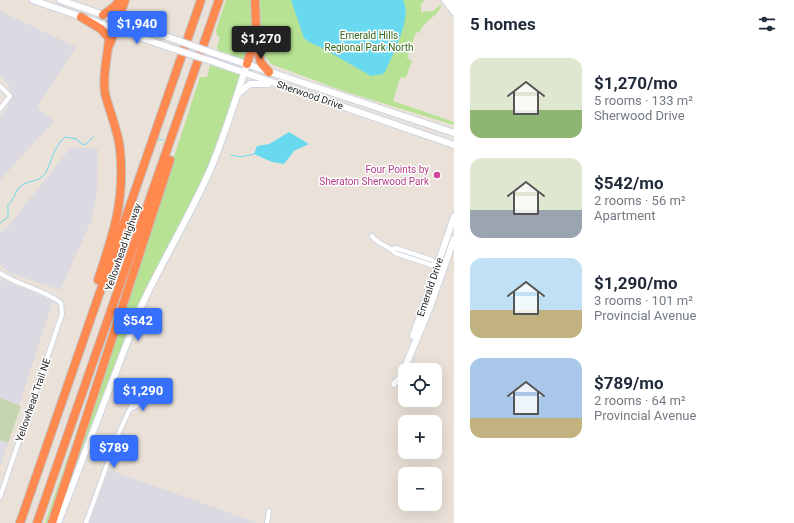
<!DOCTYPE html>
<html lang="en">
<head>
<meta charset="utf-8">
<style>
	:root { --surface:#fff; --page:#f6f6f7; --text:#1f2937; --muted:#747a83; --accent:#356ffb }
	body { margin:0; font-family:Roboto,sans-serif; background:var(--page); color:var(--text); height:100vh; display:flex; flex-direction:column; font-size:15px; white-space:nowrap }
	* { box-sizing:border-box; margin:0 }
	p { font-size:13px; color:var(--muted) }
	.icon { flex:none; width:22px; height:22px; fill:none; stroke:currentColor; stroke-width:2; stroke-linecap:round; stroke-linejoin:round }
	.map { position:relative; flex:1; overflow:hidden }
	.details { display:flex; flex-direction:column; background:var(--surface); width:340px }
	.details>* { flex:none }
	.controls { position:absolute; left:398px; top:363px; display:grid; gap:8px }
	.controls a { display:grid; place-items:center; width:44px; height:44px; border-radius:8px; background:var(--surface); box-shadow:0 4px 16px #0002; font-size:20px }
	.price { position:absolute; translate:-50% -34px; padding:0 9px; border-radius:4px; background:var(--accent); color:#fff; font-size:13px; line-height:26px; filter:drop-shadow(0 1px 2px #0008) }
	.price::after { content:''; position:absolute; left:50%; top:24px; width:12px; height:9px; margin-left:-6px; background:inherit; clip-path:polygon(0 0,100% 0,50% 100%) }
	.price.on { background:#222; color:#fff }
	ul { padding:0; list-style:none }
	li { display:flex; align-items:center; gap:12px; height:100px; padding:0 16px }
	li span { display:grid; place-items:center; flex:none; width:112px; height:80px; border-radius:12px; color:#555 }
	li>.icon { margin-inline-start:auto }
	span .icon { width:48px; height:48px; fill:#fffc; stroke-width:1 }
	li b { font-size:17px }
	h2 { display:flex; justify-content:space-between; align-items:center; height:48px; padding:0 16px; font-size:17px }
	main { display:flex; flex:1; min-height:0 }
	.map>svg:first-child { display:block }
	.industrial { fill:#dbdae2 }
	.green { fill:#b7e293 }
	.cemetery { fill:#c5d5af }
	.water { fill:#69d9ef }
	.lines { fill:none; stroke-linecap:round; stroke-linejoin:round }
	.stream { stroke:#69d9ef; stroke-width:1 }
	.street-casing { stroke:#ced4e1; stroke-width:6 }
	.secondary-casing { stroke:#ced4e1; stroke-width:8 }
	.highway-casing { stroke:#c3c3c3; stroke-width:10 }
	.street { stroke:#fff; stroke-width:4 }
	.secondary { stroke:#fff; stroke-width:6 }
	.highway { stroke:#ff894f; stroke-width:8 }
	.secondary-bridge-casing { stroke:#ced4e1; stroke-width:8; stroke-linecap:butt }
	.secondary-bridge { stroke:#fff; stroke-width:6 }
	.hotel-dot { fill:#d1479c; stroke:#fff; stroke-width:1.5 }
	.labels { text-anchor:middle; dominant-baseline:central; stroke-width:3; stroke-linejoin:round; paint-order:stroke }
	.park-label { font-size:10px; fill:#306418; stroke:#fff }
	.street-label { font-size:10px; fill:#272727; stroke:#fff }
	.hotel-label { font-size:10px; fill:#b23c85; stroke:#fff; text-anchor:end }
</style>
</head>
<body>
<main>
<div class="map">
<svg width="454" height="523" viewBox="0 0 454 523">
	<rect width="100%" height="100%" fill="#eae1d8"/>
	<g class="industrial">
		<path d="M0,11L76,47L37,107L54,121L0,180V116L8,107L10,96L9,85L0,76Z"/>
		<path d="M71,147L98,149L97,191L92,219L60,290L10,273L0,264V232L6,229Z"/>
		<path d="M0,279L53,301L19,405L0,398Z"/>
		<path d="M0,440L8,443L0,466Z"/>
		<path d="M109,470L258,523H89Z"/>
	</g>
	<g class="green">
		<path d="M226,0H252C254,23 255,39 244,60L220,52L217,48L220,37L217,36L216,30Z"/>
		<path d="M260,0H425L421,4V13L426,11L432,12L442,4C438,17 424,20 419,33L416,32L407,58L412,61L406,77L400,78L393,101L454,122V125L346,92L271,64L264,55L261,56Z"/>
		<path d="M210,65L239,73V80L210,163L165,255L55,523L200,77H207Z"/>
		<path d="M113,326L50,523H45Z"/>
	</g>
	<path class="cemetery" d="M0,398L21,406L8,443L0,440Z"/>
	<g class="water">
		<path d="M291,0H403C413,17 393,53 386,70L383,74L371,76L324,49L309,42L304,38Z"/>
		<path d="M289,132L309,144L294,151L284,164L272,162L254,154L257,146L269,144Z"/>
	</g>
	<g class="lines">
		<g class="stream">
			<path d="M158,139L163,140"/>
			<path d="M231,155L241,157L254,154"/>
			<path d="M0,223L8,217V205C15,199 15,190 22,185C30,180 41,182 46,172C53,158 53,148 65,137L77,139L80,143L85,145L93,137"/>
		</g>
		<g class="street-casing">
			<g id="street">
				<path d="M0,86L10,96L0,109"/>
				<path d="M372,236C379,246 389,245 395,253L431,265H438"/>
				<path d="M392,249L396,248L432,260L438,265"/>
				<path d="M0,273C19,286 43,289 61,303L62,314L0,497"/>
				<path d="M140,395L143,401L142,403L130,409L135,397Z"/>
				<path d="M86,523L117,437L130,409"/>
				<path d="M267,523L269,511"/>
			</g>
		</g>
		<g class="secondary-casing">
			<g id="secondary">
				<path d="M33,0L165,46"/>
				<path d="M60,0L168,37"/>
				<path d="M445,0L454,12"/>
				<path d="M451,0L454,5"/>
				<path d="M213,53L454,133"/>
				<path d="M211,61L454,145"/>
				<path d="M239,93L250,84H268"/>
				<path d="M413,336L454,217"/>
				<path d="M394,384L401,377L430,307L454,239"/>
				<path d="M58,523L140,309C162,261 190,216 211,168C225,134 236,99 247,64"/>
			</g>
		</g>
		<g class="highway-casing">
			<g id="highway">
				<path d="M255,0L257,48L261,63L269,72"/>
				<path d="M103,15L114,7L120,0"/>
				<path d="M81,17L101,29L109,38C108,56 102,75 105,93C109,111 118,130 120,149C125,200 114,232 98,280"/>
				<path d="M110,44L125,0"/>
				<path d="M247,64L254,41"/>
				<path d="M20,523L201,0"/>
				<path d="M37,523L219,0"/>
				<path d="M52,523L170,160"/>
			</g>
		</g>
		<use href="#street" class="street"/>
		<use href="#secondary" class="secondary"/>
		<use href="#highway" class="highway"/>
		<g class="secondary-bridge-casing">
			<g id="secondary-bridge">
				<path d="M168,37L213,53"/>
				<path d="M165,46L211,61"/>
			</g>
		</g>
		<use href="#secondary-bridge" class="secondary-bridge"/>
	</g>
	<circle class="hotel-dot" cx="437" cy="175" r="4"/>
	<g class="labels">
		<g class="park-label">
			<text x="369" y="35">Emerald Hills<tspan x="369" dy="12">Regional Park North</tspan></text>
		</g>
		<g class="street-label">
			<text transform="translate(310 95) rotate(19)">Sherwood Drive</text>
			<text transform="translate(123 247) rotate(-71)">Yellowhead Highway</text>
			<text transform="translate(430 287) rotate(-71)">Emerald Drive</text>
			<text transform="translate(33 400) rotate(-71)">Yellowhead Trail NE</text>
		</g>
		<g class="hotel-label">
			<text x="429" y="169">Four Points by<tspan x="429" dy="12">Sheraton Sherwood Park</tspan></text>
		</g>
	</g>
</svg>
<div class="controls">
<a><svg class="icon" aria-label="locate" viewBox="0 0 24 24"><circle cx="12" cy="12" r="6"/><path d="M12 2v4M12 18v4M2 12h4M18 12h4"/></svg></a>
<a>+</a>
<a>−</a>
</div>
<b class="price" style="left:137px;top:45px">$1,940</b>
<b class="price on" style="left:261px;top:60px">$1,270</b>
<b class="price" style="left:138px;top:342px">$542</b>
<b class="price" style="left:143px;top:412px">$1,290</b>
<b class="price" style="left:114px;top:469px">$789</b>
</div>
<section class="details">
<h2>5 homes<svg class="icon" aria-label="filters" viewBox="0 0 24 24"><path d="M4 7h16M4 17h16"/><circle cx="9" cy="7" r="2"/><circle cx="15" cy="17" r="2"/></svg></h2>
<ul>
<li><span style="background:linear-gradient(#dfe7d0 65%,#8fb573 0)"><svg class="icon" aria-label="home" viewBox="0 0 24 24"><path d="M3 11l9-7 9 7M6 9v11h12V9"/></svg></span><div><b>$1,270/mo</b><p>5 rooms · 133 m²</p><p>Sherwood Drive</p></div></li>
<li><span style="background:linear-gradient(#dfe7d0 65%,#9aa5b1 0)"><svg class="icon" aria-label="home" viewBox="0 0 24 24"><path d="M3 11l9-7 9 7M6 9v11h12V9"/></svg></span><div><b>$542/mo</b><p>2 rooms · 56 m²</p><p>Apartment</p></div></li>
<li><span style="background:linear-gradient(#bfe0f5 65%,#c2b280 0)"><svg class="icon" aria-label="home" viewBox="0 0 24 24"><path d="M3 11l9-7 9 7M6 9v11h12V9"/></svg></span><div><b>$1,290/mo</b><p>3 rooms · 101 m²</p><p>Provincial Avenue</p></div></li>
<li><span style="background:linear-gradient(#a9c7e8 75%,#c2b280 0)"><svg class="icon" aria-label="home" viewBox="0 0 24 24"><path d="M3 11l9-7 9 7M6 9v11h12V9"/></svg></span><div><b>$789/mo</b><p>2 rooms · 64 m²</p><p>Provincial Avenue</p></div></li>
</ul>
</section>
</main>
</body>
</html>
